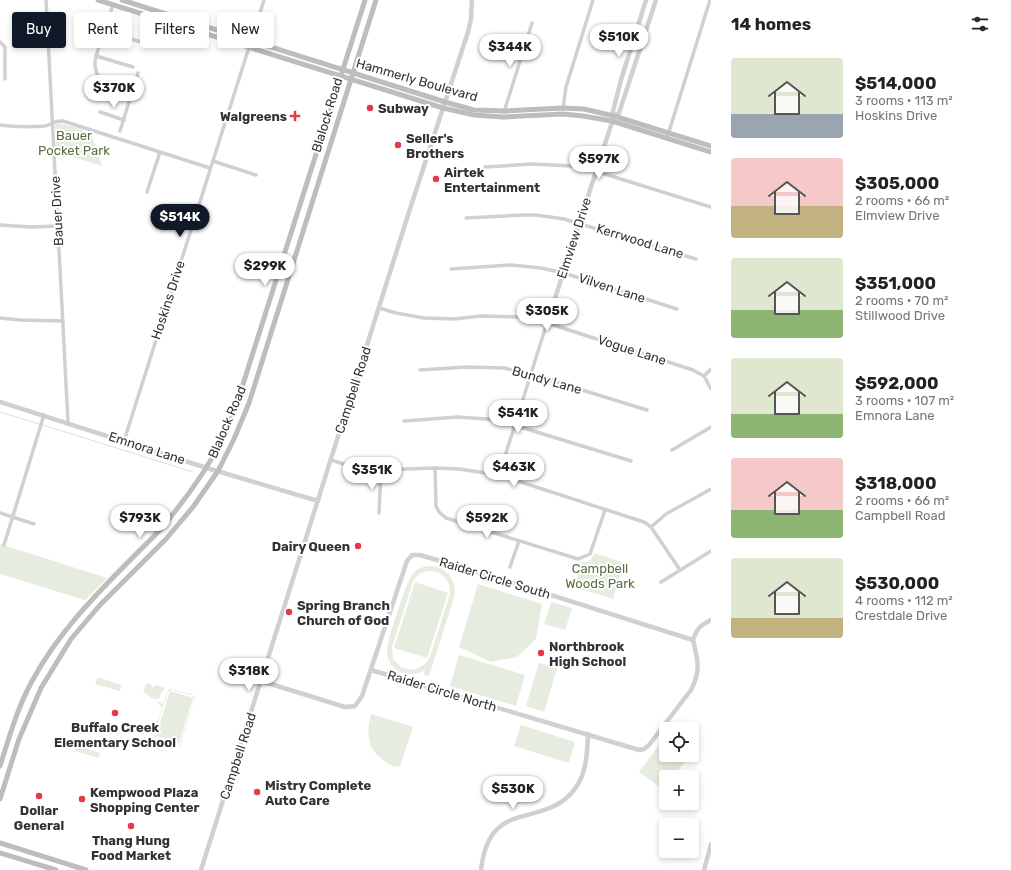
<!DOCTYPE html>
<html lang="en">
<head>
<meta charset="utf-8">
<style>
	:root { --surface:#fff; --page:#f6f6f6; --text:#222; --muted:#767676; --accent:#111827 }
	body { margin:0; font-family:Rubik,sans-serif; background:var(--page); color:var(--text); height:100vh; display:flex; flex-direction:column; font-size:15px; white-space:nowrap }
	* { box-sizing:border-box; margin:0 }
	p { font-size:13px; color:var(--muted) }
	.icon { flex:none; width:22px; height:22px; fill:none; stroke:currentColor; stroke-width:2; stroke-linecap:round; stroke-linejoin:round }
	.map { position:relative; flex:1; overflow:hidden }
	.drawer { display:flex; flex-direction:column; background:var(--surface); width:300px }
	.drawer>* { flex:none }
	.top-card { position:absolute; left:12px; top:12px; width:380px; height:36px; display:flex; gap:8px }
	.controls { position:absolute; left:659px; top:722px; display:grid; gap:8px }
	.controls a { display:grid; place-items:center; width:40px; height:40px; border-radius:4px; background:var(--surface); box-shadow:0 2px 6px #0003; font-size:20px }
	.price { position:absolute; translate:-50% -34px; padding:0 9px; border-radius:14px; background:#fff; color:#222; font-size:13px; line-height:26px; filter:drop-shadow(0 1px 2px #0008) }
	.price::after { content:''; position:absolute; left:50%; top:24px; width:12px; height:9px; margin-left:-6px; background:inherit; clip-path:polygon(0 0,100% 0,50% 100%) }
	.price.selected { background:var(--accent); color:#fff }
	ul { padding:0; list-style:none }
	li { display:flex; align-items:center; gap:12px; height:100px; padding:0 20px }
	li span { display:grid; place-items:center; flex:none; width:112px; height:80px; border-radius:4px; color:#555 }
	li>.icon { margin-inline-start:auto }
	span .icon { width:48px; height:48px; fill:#fffc; stroke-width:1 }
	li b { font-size:17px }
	h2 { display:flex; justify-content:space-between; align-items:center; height:48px; padding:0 20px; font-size:17px }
	.chip { padding:0 14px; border-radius:4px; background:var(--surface); box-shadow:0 2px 6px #0003; font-size:14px; line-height:36px }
	.chip.selected { background:var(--accent); color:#fff }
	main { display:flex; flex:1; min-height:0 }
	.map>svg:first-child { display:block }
	.green { fill:#e6ecdf; fill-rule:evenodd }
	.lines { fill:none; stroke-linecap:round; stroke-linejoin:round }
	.stream { stroke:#cfe2ee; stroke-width:1 }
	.minor { stroke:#d0d0d0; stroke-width:3.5 }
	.tertiary { stroke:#d0d0d0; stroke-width:4.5 }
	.secondary { stroke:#bdbdbd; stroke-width:5 }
	.poi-dot { fill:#e63946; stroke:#fff; stroke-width:1.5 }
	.labels { text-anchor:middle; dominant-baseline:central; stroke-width:4; stroke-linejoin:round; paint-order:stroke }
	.street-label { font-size:13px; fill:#333; stroke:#fff }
	.poi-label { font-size:13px; font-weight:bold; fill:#333; stroke:#fff; text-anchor:start }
	.park-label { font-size:13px; fill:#56703f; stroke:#fff }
</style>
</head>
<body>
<main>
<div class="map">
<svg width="711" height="870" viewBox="0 0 711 870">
	<rect width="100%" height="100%" fill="#fff"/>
	<g class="green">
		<path d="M58,123L78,128L91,134L102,166L56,152L55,125Z"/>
		<path d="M0,544L107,578L85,600L0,574Z"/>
		<path d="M594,553L624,563L613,599L575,587L582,562C589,562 592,560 594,553Z"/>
		<path d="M431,566C447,567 458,581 454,598L429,676L424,675L425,670C409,680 387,671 387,651C387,642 406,582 412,575C416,569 423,566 431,566ZM427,571C441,570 451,580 450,594L430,657L425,664L414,670L402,668L393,659L392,647L413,581L419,574Z"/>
		<path d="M415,582L448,593L427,658L394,648Z"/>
		<path d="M478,584L542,604L536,639L517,657L491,662L459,647Z"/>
		<path d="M551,602L572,608L565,630L544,624Z"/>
		<path d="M459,655L525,675L516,706L450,686Z"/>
		<path d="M539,663L557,668L544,712L526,706Z"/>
		<path d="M98,677L121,685L120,691L95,684Z"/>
		<path d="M147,683L151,684L153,688L156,685L164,688V690L161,693L159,699L151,698L143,691Z"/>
		<path d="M170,689L192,694L195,698L180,746L177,748L161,751C146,744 159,718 162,707L154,700L163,704L168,690ZM171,690L192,695L194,700L179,746C176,748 169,750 164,750C144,752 165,701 168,692Z"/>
		<path d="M170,691L193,698L179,743L156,736Z"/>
		<path d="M371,714L413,727L400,766C395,768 390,765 386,762C367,750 366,734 371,714Z"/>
		<path d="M521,725L575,742L569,763L514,746Z"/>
		<path d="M666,736V755H690L673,777H666V787L664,790L639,772Z"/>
		<path d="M76,745L100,753L98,758L75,751Z"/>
	</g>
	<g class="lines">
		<g class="stream">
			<path d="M0,412L39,424"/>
			<path d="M43,425L193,472"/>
		</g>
		<g class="minor">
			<path d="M46,0L68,422"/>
			<path d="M113,5L96,56C94,63 95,67 97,74C103,89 118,90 132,95"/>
			<path d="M104,31L141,42"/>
			<path d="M0,42L5,47V79"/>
			<path d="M96,56L133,67"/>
			<path d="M563,109L566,87L593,0"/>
			<path d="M100,112L124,120"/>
			<path d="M504,112L532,23"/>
			<path d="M0,125C14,127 31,127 45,126C54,124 54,120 63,121L210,168"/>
			<path d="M120,131L138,73"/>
			<path d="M667,138L710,0"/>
			<path d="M213,161L256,175"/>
			<path d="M485,167L532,164L573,166L595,171L711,207"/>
			<path d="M147,192L160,152"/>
			<path d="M466,218L523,215H536L564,219L696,259"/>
			<path d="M0,225L31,227L58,226"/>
			<path d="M451,269L511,265L541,268L564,273L677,309"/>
			<path d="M379,308L396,313L424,318L454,319L481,316L521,317L547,323L693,370L704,376L711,389"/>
			<path d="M0,318L20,320L63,321"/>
			<path d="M420,370L467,367L504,368L530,374L647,410"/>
			<path d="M704,376L711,369"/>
			<path d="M404,421L457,417L487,419L514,425L631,461"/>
			<path d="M124,441L264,0"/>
			<path d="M672,450L711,427"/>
			<path d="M331,460L356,468L381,470L435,468L459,469L499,475L644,522L651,527L680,570"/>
			<path d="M435,468L436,506L439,512L446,518L578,559L590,554L605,510"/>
			<path d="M499,475L547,323"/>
			<path d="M0,513L34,524"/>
			<path d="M379,513L381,470"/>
			<path d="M651,527L666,514L711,489"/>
			<path d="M4,545L44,415"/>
			<path d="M510,567L519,541"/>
			<path d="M661,582L711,551"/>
		</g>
		<g class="tertiary">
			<path d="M614,116L619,113L656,0"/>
			<path d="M547,323L614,116L613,111L621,80L646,0"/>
			<path d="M0,402L207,468L318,501"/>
			<path d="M693,640C697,628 700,626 711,620"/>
			<path d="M371,670L639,750L644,749L649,745L691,690C701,671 698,660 693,640"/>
			<path d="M261,681L345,707L355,706L362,696L407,561L412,555H420L507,581L693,640"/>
			<path d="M201,870L409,212L468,32L471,19L472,0"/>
			<path d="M481,870C489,796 543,830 574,790C587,774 587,753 588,734"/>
			<path d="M704,870L711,844"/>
		</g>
		<g class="secondary">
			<path d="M98,0L443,108L474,115L503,117L563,114L583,116L612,121L711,152"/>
			<path d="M122,0L445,102L474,110L505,111L563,108L584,109L614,116L711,146"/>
			<path d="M0,766C9,738 17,709 31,683C62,624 112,579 158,532C183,503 206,472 223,438C229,426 234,412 238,400L365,0"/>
			<path d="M0,799L19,739L41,688L71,639L100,605L166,539L193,507L218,471L234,439L249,403L376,0"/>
			<path d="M0,843L86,870"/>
			<path d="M0,853L56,870"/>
		</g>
	</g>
	<g class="poi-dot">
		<circle cx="370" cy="108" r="4"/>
		<path d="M293 110h4v4h4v4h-4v4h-4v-4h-4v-4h4z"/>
		<circle cx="398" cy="145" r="4"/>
		<circle cx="436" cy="179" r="4"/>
		<circle cx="358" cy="546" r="4"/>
		<circle cx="289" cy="612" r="4"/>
		<circle cx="541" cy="653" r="4"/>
		<circle cx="115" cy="713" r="4"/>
		<circle cx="257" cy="792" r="4"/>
		<circle cx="39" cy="796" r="4"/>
		<circle cx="82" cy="799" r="4"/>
		<circle cx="131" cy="826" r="4"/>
	</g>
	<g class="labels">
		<g class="street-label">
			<text transform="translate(417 80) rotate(16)">Hammerly Boulevard</text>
			<text transform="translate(327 115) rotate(-73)">Blalock Road</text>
			<text transform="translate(57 211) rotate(-93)">Bauer Drive</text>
			<text transform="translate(574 238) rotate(-72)">Elmview Drive</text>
			<text transform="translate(640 241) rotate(17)">Kerrwood Lane</text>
			<text transform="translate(612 288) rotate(18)">Vilven Lane</text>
			<text transform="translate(168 300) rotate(-72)">Hoskins Drive</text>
			<text transform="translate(632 350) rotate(18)">Vogue Lane</text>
			<text transform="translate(547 380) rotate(16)">Bundy Lane</text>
			<text transform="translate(353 390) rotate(-72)">Campbell Road</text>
			<text transform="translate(227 422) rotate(-67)">Blalock Road</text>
			<text transform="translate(147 448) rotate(18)">Emnora Lane</text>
			<text transform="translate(495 578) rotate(17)">Raider Circle South</text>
			<text transform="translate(442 691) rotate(17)">Raider Circle North</text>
			<text transform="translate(238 756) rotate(-72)">Campbell Road</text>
		</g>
		<g class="poi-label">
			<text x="378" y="108">Subway</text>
			<text x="287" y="116" text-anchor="end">Walgreens</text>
			<text x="406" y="138">Seller's<tspan x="406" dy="15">Brothers</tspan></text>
			<text x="444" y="172">Airtek<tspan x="444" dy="15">Entertainment</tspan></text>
			<text x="350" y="546" text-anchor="end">Dairy Queen</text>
			<text x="297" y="605">Spring Branch<tspan x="297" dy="15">Church of God</tspan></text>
			<text x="549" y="646">Northbrook<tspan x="549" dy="15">High School</tspan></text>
			<text x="115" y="727" text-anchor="middle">Buffalo Creek<tspan x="115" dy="15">Elementary School</tspan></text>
			<text x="265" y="785">Mistry Complete<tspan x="265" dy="15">Auto Care</tspan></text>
			<text x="90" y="792">Kempwood Plaza<tspan x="90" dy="15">Shopping Center</tspan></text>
			<text x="39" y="810" text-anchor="middle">Dollar<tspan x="39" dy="15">General</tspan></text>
			<text x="131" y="840" text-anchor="middle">Thang Hung<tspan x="131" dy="15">Food Market</tspan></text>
		</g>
		<g class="park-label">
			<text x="74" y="135">Bauer<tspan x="74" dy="15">Pocket Park</tspan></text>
			<text x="600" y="568">Campbell<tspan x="600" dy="15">Woods Park</tspan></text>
		</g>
	</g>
</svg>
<div class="controls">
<a><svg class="icon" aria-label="locate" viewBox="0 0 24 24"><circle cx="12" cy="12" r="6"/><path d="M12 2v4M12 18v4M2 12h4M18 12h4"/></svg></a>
<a>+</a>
<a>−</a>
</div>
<b class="price" style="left:619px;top:58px">$510K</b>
<b class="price" style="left:510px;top:68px">$344K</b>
<b class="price" style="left:114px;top:109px">$370K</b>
<b class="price" style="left:599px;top:180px">$597K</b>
<b class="price selected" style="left:180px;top:238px">$514K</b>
<b class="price" style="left:265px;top:287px">$299K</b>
<b class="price" style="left:547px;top:332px">$305K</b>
<b class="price" style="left:518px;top:434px">$541K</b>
<b class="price" style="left:514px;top:488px">$463K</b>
<b class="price" style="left:372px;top:491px">$351K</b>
<b class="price" style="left:140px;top:539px">$793K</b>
<b class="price" style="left:487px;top:539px">$592K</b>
<b class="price" style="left:249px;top:692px">$318K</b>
<b class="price" style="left:513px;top:810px">$530K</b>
<div class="top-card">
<a class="chip selected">Buy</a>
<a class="chip">Rent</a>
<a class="chip">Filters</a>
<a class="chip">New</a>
</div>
</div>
<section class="drawer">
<h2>14 homes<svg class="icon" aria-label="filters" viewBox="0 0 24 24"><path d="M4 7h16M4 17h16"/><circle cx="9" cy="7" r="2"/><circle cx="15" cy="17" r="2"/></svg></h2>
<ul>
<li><span style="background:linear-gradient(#dfe7d0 70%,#9aa5b1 0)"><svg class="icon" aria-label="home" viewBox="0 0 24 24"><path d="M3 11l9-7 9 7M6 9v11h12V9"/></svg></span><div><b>$514,000</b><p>3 rooms · 113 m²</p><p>Hoskins Drive</p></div></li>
<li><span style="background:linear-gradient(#f6c9c9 60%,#c2b280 0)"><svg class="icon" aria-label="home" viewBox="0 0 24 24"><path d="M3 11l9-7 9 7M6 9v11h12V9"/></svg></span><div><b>$305,000</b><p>2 rooms · 66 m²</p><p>Elmview Drive</p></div></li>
<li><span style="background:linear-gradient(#dfe7d0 65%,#8fb573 0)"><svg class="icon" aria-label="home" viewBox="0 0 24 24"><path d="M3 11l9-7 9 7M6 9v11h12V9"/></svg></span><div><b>$351,000</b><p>2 rooms · 70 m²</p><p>Stillwood Drive</p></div></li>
<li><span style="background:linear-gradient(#dfe7d0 70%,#8fb573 0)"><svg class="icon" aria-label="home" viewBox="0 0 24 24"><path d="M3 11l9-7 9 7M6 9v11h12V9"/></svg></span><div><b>$592,000</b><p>3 rooms · 107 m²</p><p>Emnora Lane</p></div></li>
<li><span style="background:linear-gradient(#f6c9c9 65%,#8fb573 0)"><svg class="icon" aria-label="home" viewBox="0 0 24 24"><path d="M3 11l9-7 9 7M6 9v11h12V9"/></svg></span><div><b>$318,000</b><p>2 rooms · 66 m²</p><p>Campbell Road</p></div></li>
<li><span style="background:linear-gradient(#dfe7d0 75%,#c2b280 0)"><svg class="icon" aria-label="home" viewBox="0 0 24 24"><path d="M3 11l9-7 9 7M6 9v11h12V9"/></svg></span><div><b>$530,000</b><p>4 rooms · 112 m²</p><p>Crestdale Drive</p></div></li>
</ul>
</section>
</main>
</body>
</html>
